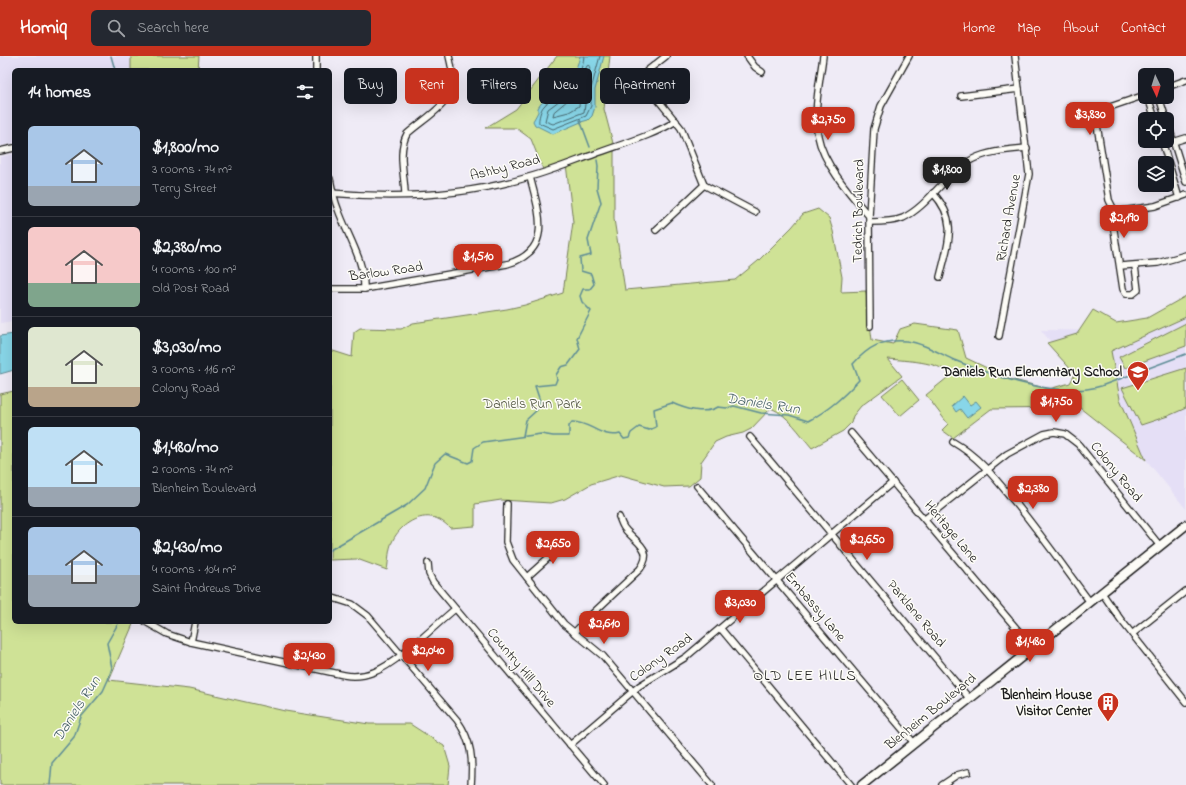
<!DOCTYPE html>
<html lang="en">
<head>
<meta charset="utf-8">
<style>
	:root { --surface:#171b24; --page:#242831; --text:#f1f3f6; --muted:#9ea1a6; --line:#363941; --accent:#c8321e }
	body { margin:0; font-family:"Indie Flower",sans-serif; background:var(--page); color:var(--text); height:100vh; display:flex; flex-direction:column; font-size:15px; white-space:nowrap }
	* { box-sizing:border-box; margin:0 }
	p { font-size:13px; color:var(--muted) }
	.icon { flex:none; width:22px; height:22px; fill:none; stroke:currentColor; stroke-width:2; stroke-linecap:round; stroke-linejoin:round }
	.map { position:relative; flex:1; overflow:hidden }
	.drawer { position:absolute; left:12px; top:12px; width:320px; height:556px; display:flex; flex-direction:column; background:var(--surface); border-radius:6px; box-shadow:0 4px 16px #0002 }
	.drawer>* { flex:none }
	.top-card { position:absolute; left:344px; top:12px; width:380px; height:36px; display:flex; gap:8px }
	.needle { width:26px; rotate:176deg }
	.tools { position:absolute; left:1138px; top:12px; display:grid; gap:8px }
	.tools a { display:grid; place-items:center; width:36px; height:36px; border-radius:6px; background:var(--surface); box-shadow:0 4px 16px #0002; font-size:20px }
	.price { position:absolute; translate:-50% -34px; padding:0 9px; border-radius:8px; background:var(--accent); color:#fff; font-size:13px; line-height:26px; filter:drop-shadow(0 1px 2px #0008) }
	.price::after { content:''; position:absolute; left:50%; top:24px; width:12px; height:9px; margin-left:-6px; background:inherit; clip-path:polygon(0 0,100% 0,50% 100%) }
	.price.on { background:#222; color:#fff }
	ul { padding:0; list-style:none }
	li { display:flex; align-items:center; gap:12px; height:100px; padding:0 16px }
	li+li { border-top:1px solid var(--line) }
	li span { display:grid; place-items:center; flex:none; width:112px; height:80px; border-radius:6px; color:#555 }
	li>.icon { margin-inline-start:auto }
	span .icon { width:48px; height:48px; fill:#fffc; stroke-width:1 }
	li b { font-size:17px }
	h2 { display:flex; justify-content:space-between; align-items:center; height:48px; padding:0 16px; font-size:17px }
	.chip { padding:0 14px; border-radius:6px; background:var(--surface); box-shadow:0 4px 16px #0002; font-size:14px; line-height:36px }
	.chip.on { background:var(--accent); color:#fff }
	header { display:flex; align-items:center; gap:24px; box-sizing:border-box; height:56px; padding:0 20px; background:var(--accent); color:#fff }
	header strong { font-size:19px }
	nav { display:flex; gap:22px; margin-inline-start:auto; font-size:14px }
	.search { width:280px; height:36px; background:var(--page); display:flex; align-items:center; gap:10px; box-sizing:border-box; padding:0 14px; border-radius:6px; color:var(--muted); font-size:15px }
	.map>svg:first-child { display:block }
	.built { fill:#e5dff6 }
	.green { fill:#cfe296; stroke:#767f59 }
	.water { fill:#88d6e8; stroke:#5d8c96 }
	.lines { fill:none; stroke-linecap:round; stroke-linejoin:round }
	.shore { stroke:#47666e; stroke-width:1 }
	.stream { stroke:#5d8c96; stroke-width:1.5 }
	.minor-casing { stroke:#1c1c1c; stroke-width:8 }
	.secondary-casing { stroke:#1c1c1c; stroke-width:11 }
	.minor { stroke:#fdfcf7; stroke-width:5.5 }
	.secondary { stroke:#fdfcf7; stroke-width:8 }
	.labels { text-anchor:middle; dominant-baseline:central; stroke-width:3; stroke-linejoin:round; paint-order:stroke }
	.street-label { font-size:14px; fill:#1c1c1c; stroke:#fdfcf7 }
	.poi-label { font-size:14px; font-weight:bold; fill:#1c1c1c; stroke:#fdfcf7; text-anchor:end }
	.park-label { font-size:14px; fill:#525741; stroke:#fdfcf7 }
	.water-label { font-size:15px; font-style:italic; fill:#425d63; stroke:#fdfcf7 }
	.neighbourhood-label { font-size:15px; letter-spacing:1px; fill:#1c1c1c; stroke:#fdfcf7 }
</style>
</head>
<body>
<header>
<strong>Homiq</strong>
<div class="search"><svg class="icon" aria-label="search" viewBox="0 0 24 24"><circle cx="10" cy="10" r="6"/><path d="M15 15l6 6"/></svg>Search here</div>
<nav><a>Home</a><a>Map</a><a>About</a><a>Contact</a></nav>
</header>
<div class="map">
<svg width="1186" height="729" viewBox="0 0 1186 729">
	<rect width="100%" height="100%" fill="#efebf6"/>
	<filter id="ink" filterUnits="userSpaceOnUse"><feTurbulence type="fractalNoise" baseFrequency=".025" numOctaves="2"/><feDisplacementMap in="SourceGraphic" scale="8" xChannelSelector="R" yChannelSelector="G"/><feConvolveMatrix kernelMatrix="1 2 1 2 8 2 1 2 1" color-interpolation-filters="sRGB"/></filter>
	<g filter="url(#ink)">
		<g class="built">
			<path d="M0,0H131V14H14V87L0,90Z"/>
			<path d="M14,98V265L0,267V101Z"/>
			<path d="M1186,247V453L1041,274L1140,275Z"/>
		</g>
		<g class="green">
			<path d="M131,0H199L198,14H131Z"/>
			<path d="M557,0H610L604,53L614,91V163L625,234L735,224L758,205L792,171L803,158L818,153L829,162L833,175L842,221L841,236L866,235L872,284L893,288L900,273L915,268L958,274L966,302L1010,323L1049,333L1070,327L1075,318L1047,287L1077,278L1093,254L1116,267L1147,262L1186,240V261L1111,295L1120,343L1146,404L1080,352L991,353L953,382L942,374L948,368L926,339L952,318C934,305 909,305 888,303L902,320L861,350L853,360L851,367L843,375L812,392C799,377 789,360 771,352L751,373L743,377L726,381L715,386L701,406L700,421L689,430L664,431L621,419L591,428L565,443L551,447L501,444L475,448V470L450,472C445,467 439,462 431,461C416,459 400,470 393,484C388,493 389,504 387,514L357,503L330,504V294L352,301L354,276L360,272L401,273L413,267L507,253L525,249L563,237L573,166L566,108L544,116L531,83L516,72H485L516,53Z"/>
			<path d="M1186,267V290L1125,312L1119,301Z"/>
			<path d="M1186,312V352L1168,360L1141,369L1122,332Z"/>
			<path d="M902,323L919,344L900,360L882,339Z"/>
			<path d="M14,335V566H134L109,624L189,633L285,655L369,668H410L444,690L450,710L448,729H0V338Z"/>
		</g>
		<g class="water">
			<path d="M580,0H604L595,34V51L592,60L588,64L581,66L553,78L535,69L533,65L538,56V52C551,31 573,31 580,0Z"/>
			<path d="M14,278V314L0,318V280Z"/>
			<path d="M963,340L970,349L976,345L981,351L967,362L960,353L956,356L952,350Z"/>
		</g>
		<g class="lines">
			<g class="shore">
				<path d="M584,0C582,28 558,33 544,50C541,52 538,64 539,67L553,73L586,60L591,50V33L600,0"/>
				<path d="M590,10L584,56L553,68L545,65L548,53C565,41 578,29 587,10Z"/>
				<path d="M577,37L580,39L579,50L569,56L553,60L554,56Z"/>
			</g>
			<g class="stream">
				<path d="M111,0L115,14"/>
				<path d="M580,64L590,91"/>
				<path d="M523,380L526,364L537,354L540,345L535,330L555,328L557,323L556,319L561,311L568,309L580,293L577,282L591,255L582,246L580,240L583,233H590L594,228L591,218L581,215L580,202L591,199L588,184L601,146L597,132L598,110L597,104"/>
				<path d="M330,494L407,449L425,432L435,407L445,398L468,407L472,405L474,392L483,386L541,378L553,380H569V370L572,366C589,365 602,383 620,378L624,383L629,382L631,377L639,371L649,374L656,371L654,353L672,347C685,353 705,359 718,351L727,352L734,350L761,357L789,359L808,365C829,354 843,341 859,324L853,308C868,291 882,283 906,285C923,287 939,297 954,304C996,321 1057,343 1101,330L1186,298"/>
				<path d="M50,729L52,707L74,681L81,661L103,635L108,624L112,612L107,587L119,566"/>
			</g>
			<g class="minor-casing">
				<g id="minor">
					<path d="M666,0L647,15L645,19L646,29L681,72L704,129L755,156"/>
					<path d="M747,0L755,11L762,16"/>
					<path d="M823,0C820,25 813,55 818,80C823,108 851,139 869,160"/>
					<path d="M316,14V0"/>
					<path d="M1167,31L1186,24"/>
					<path d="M961,40L1019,33"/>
					<path d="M1148,41L1155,63"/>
					<path d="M1159,41L1166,63"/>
					<path d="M1167,65L1186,126"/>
					<path d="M1162,85L1179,142"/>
					<path d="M1173,86L1186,82"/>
					<path d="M0,95L14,92"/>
					<path d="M330,123C332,133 334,143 338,153C347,179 365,205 364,233"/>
					<path d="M330,137C396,143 465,140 529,121C551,115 573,106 595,98C622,88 652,80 676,65"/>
					<path d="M933,137C959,165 948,187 940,221"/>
					<path d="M405,139C405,120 397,96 407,78C423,63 452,49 453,25C453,17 451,8 449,0"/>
					<path d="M1115,156L1109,144L1097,69L1098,60L1104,53L1145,39"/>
					<path d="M1115,156L1113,168L1123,233L1126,238H1133L1138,234L1135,210"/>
					<path d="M1115,156L1155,150L1186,139"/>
					<path d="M870,166C881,166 893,166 903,162C930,149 946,116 973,103C989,95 1009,94 1027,92"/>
					<path d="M656,174L704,129"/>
					<path d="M1120,210L1158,207L1186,199"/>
					<path d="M330,233H364L507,208C554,195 539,156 530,121"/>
					<path d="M870,270L869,160L874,73L881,50L909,0"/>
					<path d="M999,280L1029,118L1015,0"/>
					<path d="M851,377L1033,592"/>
					<path d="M750,381L969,642"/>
					<path d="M953,386C981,402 998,426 1018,450C1043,481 1066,514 1090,546"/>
					<path d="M697,430L914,687"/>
					<path d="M507,448L506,486L513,504L564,568L603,600L712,729"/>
					<path d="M925,463L1007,398L1044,378L1054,376L1065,378L1078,388L1160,490"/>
					<path d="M428,507L429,518L433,526L604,729"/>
					<path d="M527,521L568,484"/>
					<path d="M1102,537L1121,564L1186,646"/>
					<path d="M330,541L352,548L368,560L457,664C472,685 473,704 471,729"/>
					<path d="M146,566L167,578L191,586L344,619C354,621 364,620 374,616C398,607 434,570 455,553"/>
					<path d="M721,573L851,729"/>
					<path d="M574,577L590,560L640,513C655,493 635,486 625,473C622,470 621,465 619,461"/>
					<path d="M1132,578L1186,535"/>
					<path d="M191,586L195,566"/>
					<path d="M570,689L639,630L686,601L893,426"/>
					<path d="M942,729L957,719L968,716"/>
				</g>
			</g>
			<g class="secondary-casing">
				<path id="secondary" d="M862,729L1186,469"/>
			</g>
			<use href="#minor" class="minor"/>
			<use href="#secondary" class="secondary"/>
		</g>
	</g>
	<defs>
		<g id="school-pin" transform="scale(1.15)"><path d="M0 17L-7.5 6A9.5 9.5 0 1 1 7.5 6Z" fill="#c8321e" stroke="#fdfcf7"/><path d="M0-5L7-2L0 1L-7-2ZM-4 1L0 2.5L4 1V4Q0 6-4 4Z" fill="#fff"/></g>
		<g id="building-pin" transform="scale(1.15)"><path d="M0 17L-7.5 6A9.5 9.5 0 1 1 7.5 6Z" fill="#c8321e" stroke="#fdfcf7"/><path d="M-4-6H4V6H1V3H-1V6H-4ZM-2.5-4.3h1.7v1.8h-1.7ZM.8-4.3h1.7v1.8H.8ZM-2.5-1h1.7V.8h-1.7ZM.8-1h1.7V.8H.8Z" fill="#fff"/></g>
	</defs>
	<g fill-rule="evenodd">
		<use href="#school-pin" x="1138" y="316"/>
		<use href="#building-pin" x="1108" y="647"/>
	</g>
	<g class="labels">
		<g class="street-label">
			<text transform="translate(505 112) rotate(-14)">Ashby Road</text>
			<text transform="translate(859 155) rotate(-89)">Tedrich Boulevard</text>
			<text transform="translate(1009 162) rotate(-80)">Richard Avenue</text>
			<text transform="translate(386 216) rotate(-8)">Barlow Road</text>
			<text transform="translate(1116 416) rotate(51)">Colony Road</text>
			<text transform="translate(951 476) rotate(50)">Heritage Lane</text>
			<text transform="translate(815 551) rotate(50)">Embassy Lane</text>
			<text transform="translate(916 558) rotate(50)">Parklane Road</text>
			<text transform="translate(661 602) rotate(-35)">Colony Road</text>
			<text transform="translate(521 612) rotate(50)">Country Hill Drive</text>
			<text transform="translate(931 656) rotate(-39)">Blenheim Boulevard</text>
		</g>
		<g class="poi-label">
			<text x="1122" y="316">Daniels Run Elementary School</text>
			<text x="1092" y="639">Blenheim House<tspan x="1092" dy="16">Visitor Center</tspan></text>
		</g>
		<g class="park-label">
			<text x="532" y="348">Daniels Run Park</text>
		</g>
		<g class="water-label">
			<text transform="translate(763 348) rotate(9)">Daniels Run</text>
			<text transform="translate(77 653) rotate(-57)">Daniels Run</text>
		</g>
		<g class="neighbourhood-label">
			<text x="805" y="620">OLD LEE HILLS</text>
		</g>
	</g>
</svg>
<div class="tools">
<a><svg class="needle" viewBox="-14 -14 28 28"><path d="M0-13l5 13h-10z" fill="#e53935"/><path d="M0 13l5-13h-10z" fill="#9ea1a6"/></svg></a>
<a><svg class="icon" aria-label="locate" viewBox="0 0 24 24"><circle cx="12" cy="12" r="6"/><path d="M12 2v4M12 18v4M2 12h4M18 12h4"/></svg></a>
<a><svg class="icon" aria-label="layers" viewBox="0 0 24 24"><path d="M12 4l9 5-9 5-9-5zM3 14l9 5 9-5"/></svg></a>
</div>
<b class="price" style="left:1090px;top:80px">$3,830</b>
<b class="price" style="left:828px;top:85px">$2,750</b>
<b class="price on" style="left:947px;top:135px">$1,800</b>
<b class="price" style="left:1124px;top:183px">$2,190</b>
<b class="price" style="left:478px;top:222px">$1,510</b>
<b class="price" style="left:1056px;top:367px">$1,750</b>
<b class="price" style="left:1033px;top:454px">$2,380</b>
<b class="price" style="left:867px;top:505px">$2,650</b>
<b class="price" style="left:553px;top:509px">$2,650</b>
<b class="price" style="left:740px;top:568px">$3,030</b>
<b class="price" style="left:604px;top:589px">$2,610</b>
<b class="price" style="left:1030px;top:607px">$1,480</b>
<b class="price" style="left:428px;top:616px">$2,040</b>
<b class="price" style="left:309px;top:621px">$2,430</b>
<div class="top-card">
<a class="chip">Buy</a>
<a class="chip on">Rent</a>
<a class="chip">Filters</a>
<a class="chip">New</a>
<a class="chip">Apartment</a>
</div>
<section class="drawer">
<h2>14 homes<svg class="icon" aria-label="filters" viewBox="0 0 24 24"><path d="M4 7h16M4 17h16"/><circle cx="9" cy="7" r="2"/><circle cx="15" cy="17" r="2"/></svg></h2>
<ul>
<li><span style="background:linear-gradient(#a9c7e8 75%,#9aa5b1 0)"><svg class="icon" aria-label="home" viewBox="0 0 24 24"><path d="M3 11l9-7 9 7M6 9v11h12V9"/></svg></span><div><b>$1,800/mo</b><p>3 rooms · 74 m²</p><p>Terry Street</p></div></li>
<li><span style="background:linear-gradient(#f6c9c9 70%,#7fa58c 0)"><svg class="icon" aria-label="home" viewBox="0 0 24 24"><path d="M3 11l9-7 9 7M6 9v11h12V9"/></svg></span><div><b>$2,380/mo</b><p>4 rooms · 100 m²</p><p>Old Post Road</p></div></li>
<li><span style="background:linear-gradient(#dfe7d0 75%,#b9a48a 0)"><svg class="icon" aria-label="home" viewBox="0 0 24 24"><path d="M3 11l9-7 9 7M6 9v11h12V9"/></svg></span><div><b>$3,030/mo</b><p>3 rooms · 116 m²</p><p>Colony Road</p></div></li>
<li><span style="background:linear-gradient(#bfe0f5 75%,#9aa5b1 0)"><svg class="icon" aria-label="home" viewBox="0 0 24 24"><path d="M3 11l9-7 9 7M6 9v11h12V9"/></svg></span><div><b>$1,480/mo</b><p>2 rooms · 74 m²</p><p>Blenheim Boulevard</p></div></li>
<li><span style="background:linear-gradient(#a9c7e8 60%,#9aa5b1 0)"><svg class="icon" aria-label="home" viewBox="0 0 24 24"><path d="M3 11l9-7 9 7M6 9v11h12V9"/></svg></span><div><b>$2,430/mo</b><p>4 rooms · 104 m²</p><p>Saint Andrews Drive</p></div></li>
</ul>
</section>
</div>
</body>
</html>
